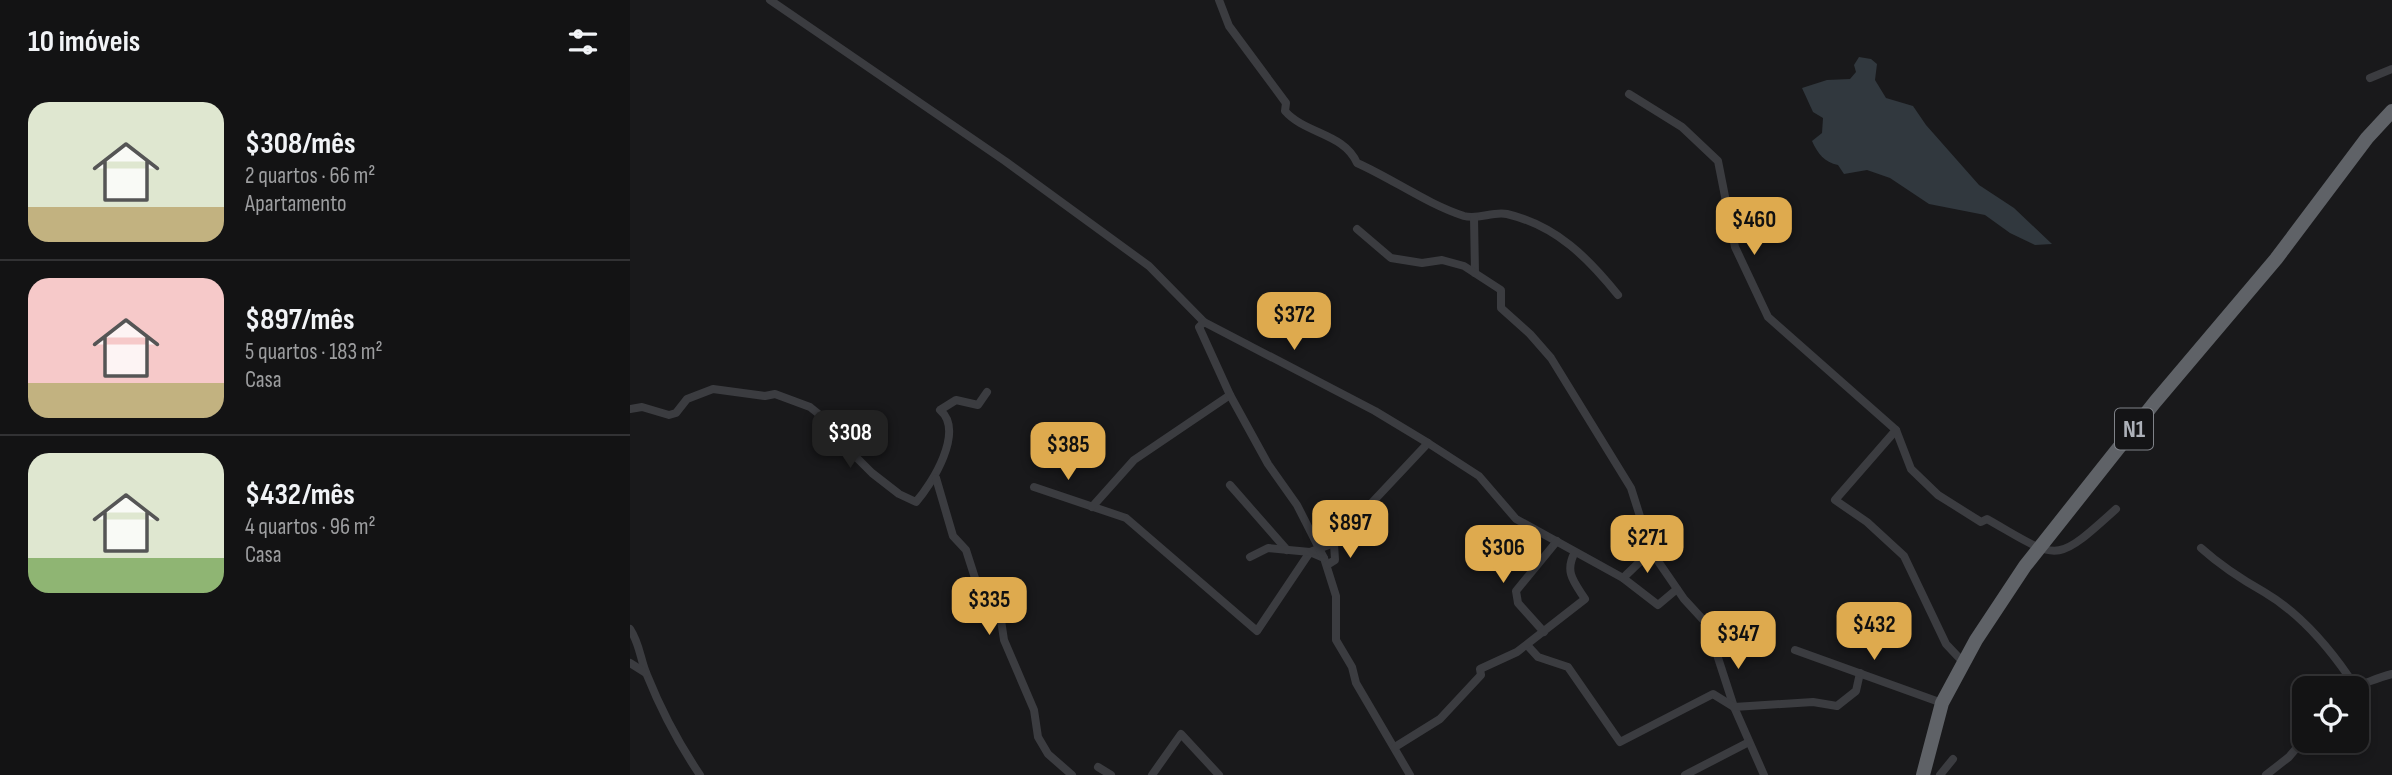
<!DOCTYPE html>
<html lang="pt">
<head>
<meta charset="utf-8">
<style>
	:root { --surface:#131314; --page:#202022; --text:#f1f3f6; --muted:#9d9ea0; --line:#323234; --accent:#deaa4e }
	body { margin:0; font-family:"Sofia Sans Condensed",sans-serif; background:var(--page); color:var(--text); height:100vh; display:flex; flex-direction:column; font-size:26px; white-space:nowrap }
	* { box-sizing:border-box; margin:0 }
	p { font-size:23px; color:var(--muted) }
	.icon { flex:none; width:38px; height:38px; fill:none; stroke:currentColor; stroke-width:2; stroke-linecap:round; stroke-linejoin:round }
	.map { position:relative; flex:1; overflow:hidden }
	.side { display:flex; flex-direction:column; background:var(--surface); width:630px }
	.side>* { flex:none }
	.buttons { position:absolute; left:1662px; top:676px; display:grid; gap:14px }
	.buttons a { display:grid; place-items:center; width:77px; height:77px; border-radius:14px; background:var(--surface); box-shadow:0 4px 10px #0003,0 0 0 2px var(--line); font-size:35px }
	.price { position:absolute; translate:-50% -60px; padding:0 16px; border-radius:14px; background:var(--accent); color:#111; font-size:23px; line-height:46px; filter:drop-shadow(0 2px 4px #0008) }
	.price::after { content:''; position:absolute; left:50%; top:42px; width:21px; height:16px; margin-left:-10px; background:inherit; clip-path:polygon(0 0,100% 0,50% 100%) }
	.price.current { background:#222; color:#fff }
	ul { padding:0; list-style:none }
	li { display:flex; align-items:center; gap:21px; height:175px; padding:0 28px }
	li+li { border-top:2px solid var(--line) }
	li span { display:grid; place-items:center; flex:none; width:196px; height:140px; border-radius:21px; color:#555 }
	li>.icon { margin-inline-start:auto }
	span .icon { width:84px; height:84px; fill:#fffc; stroke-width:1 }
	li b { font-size:30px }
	h2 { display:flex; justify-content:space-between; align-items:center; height:84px; padding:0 28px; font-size:30px }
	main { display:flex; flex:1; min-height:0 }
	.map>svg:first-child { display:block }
	.water { fill:#31383e }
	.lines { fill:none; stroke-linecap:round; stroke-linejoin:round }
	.minor { stroke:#3b3c40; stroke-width:8 }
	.trunk { stroke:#5f6267; stroke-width:14 }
	.labels { text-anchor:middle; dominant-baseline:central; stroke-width:5; stroke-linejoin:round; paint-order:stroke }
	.shield { fill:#141416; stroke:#7f8288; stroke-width:2 }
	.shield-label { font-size:24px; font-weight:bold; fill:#adb1b9 }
</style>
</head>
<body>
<main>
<section class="side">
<h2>10 imóveis<svg class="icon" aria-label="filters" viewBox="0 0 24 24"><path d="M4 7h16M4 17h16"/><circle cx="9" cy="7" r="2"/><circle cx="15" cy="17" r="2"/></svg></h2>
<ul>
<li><span style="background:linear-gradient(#dfe7d0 75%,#c2b280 0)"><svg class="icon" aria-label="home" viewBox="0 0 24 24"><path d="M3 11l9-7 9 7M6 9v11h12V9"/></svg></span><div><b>$308/mês</b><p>2 quartos · 66 m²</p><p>Apartamento</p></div></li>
<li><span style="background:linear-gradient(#f6c9c9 75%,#c2b280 0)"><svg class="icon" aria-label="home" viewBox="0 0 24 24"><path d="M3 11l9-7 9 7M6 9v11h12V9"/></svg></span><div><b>$897/mês</b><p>5 quartos · 183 m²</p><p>Casa</p></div></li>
<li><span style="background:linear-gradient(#dfe7d0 75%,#8fb573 0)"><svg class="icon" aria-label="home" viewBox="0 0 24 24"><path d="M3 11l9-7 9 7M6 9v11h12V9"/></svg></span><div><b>$432/mês</b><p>4 quartos · 96 m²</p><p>Casa</p></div></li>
</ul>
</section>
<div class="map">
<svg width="1762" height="775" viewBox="0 0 1762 775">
	<rect width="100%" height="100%" fill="#19191b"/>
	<path class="water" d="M1229,57L1241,59L1247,64L1245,80L1256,98L1283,106L1296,125L1349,185L1384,208L1422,244L1405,245L1380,233L1355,215L1299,204L1260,178L1237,170L1214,174L1208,165C1194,162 1188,154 1182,141L1192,133L1193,118L1183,112L1172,88L1197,80L1220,79L1226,72L1224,65Z"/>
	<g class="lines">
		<g class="minor">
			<path d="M140,0L375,161L519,266L574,322"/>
			<path d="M589,0L599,26L656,103L655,111C675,134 714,133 727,163C763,179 797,204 834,216C848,220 863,211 877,214C927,226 958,258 988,295"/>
			<path d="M1740,78L1762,69"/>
			<path d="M999,94L1052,127L1088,161L1105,247L1138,317L1266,430L1281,469L1308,495L1351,522L1357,519C1429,560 1423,566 1486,509"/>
			<path d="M844,217L845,273"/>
			<path d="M727,229L761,258L792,263L812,260L834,266L871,290V308L900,334L921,358L1001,488L1021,551L1054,599L1077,624L1104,707L1134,775"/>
			<path d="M0,409L12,407L39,415L46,413L57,399L83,389L135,396L145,394L180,407L211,432L222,453L242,473L269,494L286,502C302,484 335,431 310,410L326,400L348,405L357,392"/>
			<path d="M1266,430L1205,500L1237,522L1274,556L1316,644L1333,662"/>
			<path d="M306,478L323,536L336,550L345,578L371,620L374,640L404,710L408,737L418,754L442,775"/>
			<path d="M600,485L657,550"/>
			<path d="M404,487L496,518L627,631L680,552L694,558L706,596V640L722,667L726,683L780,775"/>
			<path d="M462,507L504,460L600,395"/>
			<path d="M1571,548C1591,566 1611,579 1634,592C1668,612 1697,645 1719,677L1717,688"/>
			<path d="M620,557L638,548L680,552L704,543L798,443"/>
			<path d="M694,558L667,505L638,464L600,395L569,327L574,322L745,411L798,443L849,476L886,519L993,578L1028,605L1047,589"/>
			<path d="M697,565L705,560L704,543"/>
			<path d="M993,578L1021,551"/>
			<path d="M0,629C10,644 10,659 17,675C31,710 49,744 70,775"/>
			<path d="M914,632L888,603L886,591L927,541"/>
			<path d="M897,645L908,657L938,667L990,742L1083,694L1104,707L1183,702L1207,706L1226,691L1230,673"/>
			<path d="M1165,650L1312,703"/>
			<path d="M0,663L16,673"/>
			<path d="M1720,688C1735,684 1746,678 1762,674"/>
			<path d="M765,747L810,719L851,675L850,669L887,652L955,599C944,582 934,572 945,552"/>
			<path d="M468,767L481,775"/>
			<path d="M522,775L551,734L589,775"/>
			<path d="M1055,775L1119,742"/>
			<path d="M1310,775L1323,759"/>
			<path d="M1636,775L1659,757L1675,738"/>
		</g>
		<path class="trunk" d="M1293,775L1312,703L1346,640L1395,566L1525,402L1646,259L1737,138L1762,111"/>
	</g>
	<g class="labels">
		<rect class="shield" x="1485" y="408.5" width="38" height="41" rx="5"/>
		<g class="shield-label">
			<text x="1504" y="429">N1</text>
		</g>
	</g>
</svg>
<div class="buttons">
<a><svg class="icon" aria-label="locate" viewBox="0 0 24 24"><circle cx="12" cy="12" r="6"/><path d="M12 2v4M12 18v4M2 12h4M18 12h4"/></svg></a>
</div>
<b class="price" style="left:1124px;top:257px">$460</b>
<b class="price" style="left:664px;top:352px">$372</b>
<b class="price current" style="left:220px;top:470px">$308</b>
<b class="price" style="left:438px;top:482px">$385</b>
<b class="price" style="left:720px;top:560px">$897</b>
<b class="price" style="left:1017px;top:575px">$271</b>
<b class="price" style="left:873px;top:585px">$306</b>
<b class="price" style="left:359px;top:637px">$335</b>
<b class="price" style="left:1244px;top:662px">$432</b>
<b class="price" style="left:1108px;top:671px">$347</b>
</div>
</main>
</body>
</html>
